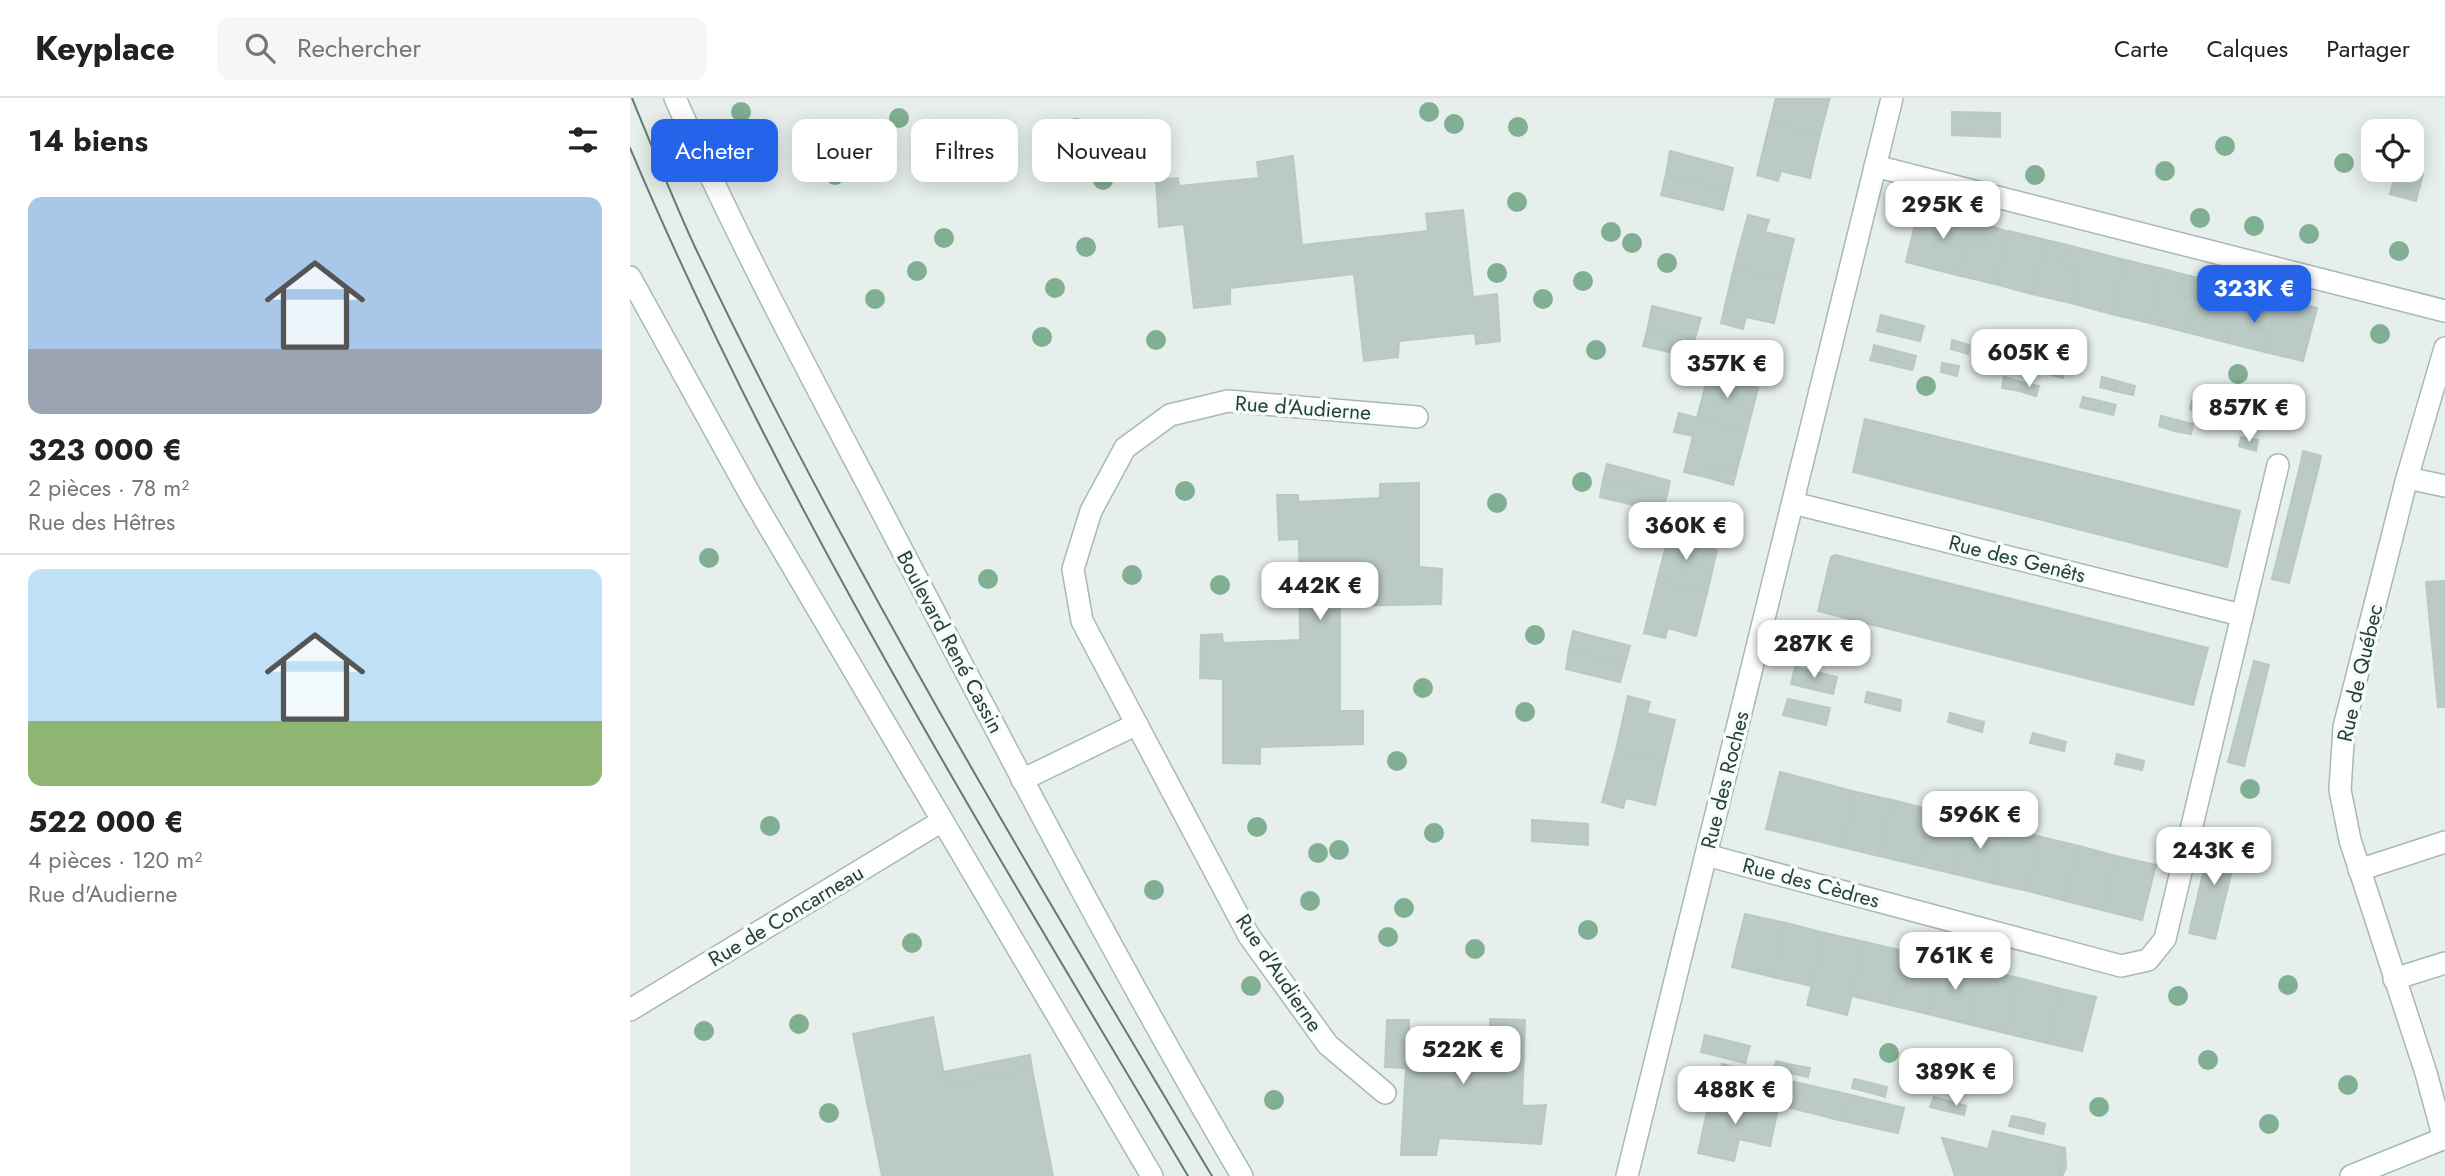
<!DOCTYPE html>
<html lang="fr">
<head>
<meta charset="utf-8">
<style>
	:root { --surface:#fff; --page:#f6f6f6; --text:#222; --muted:#767676; --line:#e0e0e0; --accent:#2563eb }
	body { margin:0; font-family:Jost,sans-serif; background:var(--page); color:var(--text); height:100vh; display:flex; flex-direction:column; font-size:26px; white-space:nowrap }
	* { box-sizing:border-box; margin:0 }
	p { font-size:23px; color:var(--muted) }
	.icon { flex:none; width:38px; height:38px; fill:none; stroke:currentColor; stroke-width:2; stroke-linecap:round; stroke-linejoin:round }
	.map { position:relative; flex:1; overflow:hidden }
	.panel { display:flex; flex-direction:column; background:var(--surface); width:630px }
	.panel>* { flex:none }
	.top-card { position:absolute; left:21px; top:21px; width:665px; height:63px; display:flex; gap:14px }
	.buttons { position:absolute; left:1731px; top:21px; display:grid; gap:14px }
	.buttons a { display:grid; place-items:center; width:63px; height:63px; border-radius:14px; background:var(--surface); box-shadow:0 4px 18px #0003; font-size:35px }
	.price { position:absolute; translate:-50% -60px; padding:0 16px; border-radius:14px; background:#fff; color:#222; font-size:23px; line-height:46px; filter:drop-shadow(0 2px 4px #0008) }
	.price::after { content:''; position:absolute; left:50%; top:42px; width:21px; height:16px; margin-left:-10px; background:inherit; clip-path:polygon(0 0,100% 0,50% 100%) }
	.price.selected { background:var(--accent); color:#fff }
	ul { padding:0; list-style:none }
	li { display:grid; align-content:center; gap:14px; height:371px; padding:0 28px }
	li+li { border-top:2px solid var(--line) }
	li span { display:grid; place-items:center; height:217px; border-radius:14px; color:#555 }
	li>.icon { margin-inline-start:auto }
	span .icon { width:126px; height:126px; fill:#fffc; stroke-width:1 }
	li b { font-size:30px }
	h2 { display:flex; justify-content:space-between; align-items:center; height:84px; padding:0 28px; font-size:30px }
	.chip { padding:0 24px; border-radius:14px; background:var(--surface); box-shadow:0 4px 18px #0003; font-size:24px; line-height:63px }
	.chip.selected { background:var(--accent); color:#fff }
	header { display:flex; align-items:center; gap:42px; box-sizing:border-box; height:98px; padding:0 35px; background:var(--surface); border-bottom:2px solid var(--line) }
	header strong { font-size:33px }
	nav { display:flex; gap:38px; margin-inline-start:auto; font-size:24px }
	.search { width:490px; height:63px; background:var(--page); display:flex; align-items:center; gap:18px; box-sizing:border-box; padding:0 24px; border-radius:14px; color:var(--muted); font-size:26px }
	main { display:flex; flex:1; min-height:0 }
	.map>svg:first-child { display:block }
	.building { fill:#bbcac4; stroke:#b8c9c2; stroke-width:2 }
	.lines { fill:none; stroke-linecap:round; stroke-linejoin:round }
	.street-casing { stroke:#a8b8b2; stroke-width:24 }
	.secondary-casing { stroke:#a4bbb3; stroke-width:24 }
	.street { stroke:#fff; stroke-width:21 }
	.secondary { stroke:#fff; stroke-width:21 }
	.tram { stroke:#5f7d75; stroke-width:2 }
	.tree { fill:#80af93 }
	.labels { text-anchor:middle; dominant-baseline:central; stroke-width:7; stroke-linejoin:round; paint-order:stroke }
	.street-label { font-size:21px; fill:#24423a; stroke:#f7fbf9 }
</style>
</head>
<body>
<header>
<strong>Keyplace</strong>
<div class="search"><svg class="icon" aria-label="search" viewBox="0 0 24 24"><circle cx="10" cy="10" r="6"/><path d="M15 15l6 6"/></svg>Rechercher</div>
<nav><a>Carte</a><a>Calques</a><a>Partager</a></nav>
</header>
<main>
<section class="panel">
<h2>14 biens<svg class="icon" aria-label="filters" viewBox="0 0 24 24"><path d="M4 7h16M4 17h16"/><circle cx="9" cy="7" r="2"/><circle cx="15" cy="17" r="2"/></svg></h2>
<ul>
<li><span style="background:linear-gradient(#a9c7e8 70%,#9aa5b1 0)"><svg class="icon" aria-label="home" viewBox="0 0 24 24"><path d="M3 11l9-7 9 7M6 9v11h12V9"/></svg></span><div><b>323 000 €</b><p>2 pièces · 78 m²</p><p>Rue des Hêtres</p></div></li>
<li><span style="background:linear-gradient(#bfe0f5 70%,#8fb573 0)"><svg class="icon" aria-label="home" viewBox="0 0 24 24"><path d="M3 11l9-7 9 7M6 9v11h12V9"/></svg></span><div><b>522 000 €</b><p>4 pièces · 120 m²</p><p>Rue d'Audierne</p></div></li>
</ul>
</section>
<div class="map">
<svg width="1815" height="1078" viewBox="0 0 1815 1078">
	<rect width="100%" height="100%" fill="#e6efeb"/>
	<g class="building">
		<path d="M1146,0H1200L1190,36L1140,24Z"/>
		<path d="M1322,14L1370,15V39L1322,37Z"/>
		<path d="M1140,24L1190,36L1180,80L1151,73L1148,83L1127,77Z"/>
		<path d="M194,45H212V58H192Z"/>
		<path d="M1040,53L1103,70L1098,92L1036,77Z"/>
		<path d="M663,58L672,147L798,133L796,116L833,112L843,199L867,196L870,243L846,246L845,235L769,243L768,259L734,263L724,176L600,190V206L564,210L554,126L529,129L526,82L548,80L549,88L629,80L627,64Z"/>
		<path d="M1766,72L1793,76L1786,103L1760,96Z"/>
		<path d="M1036,77L1098,92L1093,112L1031,97Z"/>
		<path d="M1289,110L1360,128L1354,150L1335,145L1327,177L1276,164Z"/>
		<path d="M1118,117L1139,122L1135,134L1164,141L1154,182L1104,169Z"/>
		<path d="M1360,128L1379,134L1365,186L1327,177L1335,145L1354,150Z"/>
		<path d="M1379,133L1416,142L1402,196L1365,186Z"/>
		<path d="M1416,142L1437,147L1432,168L1451,173L1441,205L1402,196Z"/>
		<path d="M1437,147L1495,162L1481,216L1441,205L1451,173L1432,168Z"/>
		<path d="M1495,162L1533,171L1520,225L1481,216Z"/>
		<path d="M1104,169L1154,182L1144,225L1116,219L1113,231L1091,225Z"/>
		<path d="M1533,171L1552,176L1547,197L1566,202L1556,234L1520,225Z"/>
		<path d="M1552,176L1630,195L1624,216L1605,211L1599,245L1556,234L1566,202L1547,197Z"/>
		<path d="M1630,195L1648,201L1635,254L1599,245L1605,211L1624,216Z"/>
		<path d="M1648,201L1687,210L1673,263L1635,254Z"/>
		<path d="M1022,208L1071,220L1065,240L1018,229Z"/>
		<path d="M1251,217L1294,228L1290,243L1247,233Z"/>
		<path d="M1018,229L1065,240L1061,259L1013,248Z"/>
		<path d="M1322,242L1339,247L1338,256L1321,251Z"/>
		<path d="M1244,247L1286,258L1284,267L1242,257Z"/>
		<path d="M1242,257L1284,267L1282,272L1240,262Z"/>
		<path d="M1312,265L1329,268L1327,278L1311,274Z"/>
		<path d="M1081,266L1103,272L1099,283L1128,290L1117,333L1067,320Z"/>
		<path d="M1418,267L1436,271L1433,280L1415,275Z"/>
		<path d="M1374,279L1392,284L1390,293L1372,290Z"/>
		<path d="M1472,279L1487,283L1485,293L1470,289Z"/>
		<path d="M1487,283L1505,288L1503,297L1485,293Z"/>
		<path d="M1392,284L1409,288L1406,298L1390,293Z"/>
		<path d="M1453,299L1470,303L1467,313L1450,309Z"/>
		<path d="M1470,303L1486,307L1483,317L1467,313Z"/>
		<path d="M1562,303L1579,307L1577,316L1560,311Z"/>
		<path d="M1579,307L1595,312L1593,320L1577,316Z"/>
		<path d="M1049,315L1117,333L1106,375L1078,369L1076,379L1054,374L1063,338L1044,334Z"/>
		<path d="M1531,318L1547,322L1544,333L1529,328Z"/>
		<path d="M1235,321L1610,413L1597,469L1223,374Z"/>
		<path d="M1547,322L1563,326L1561,336L1544,333Z"/>
		<path d="M1611,339L1628,342L1626,353L1609,348Z"/>
		<path d="M1673,353L1691,358L1689,368L1671,364Z"/>
		<path d="M1671,364L1689,368L1659,485L1642,481Z"/>
		<path d="M977,366L1040,383L1037,397L973,382Z"/>
		<path d="M1078,369L1106,375L1103,387L1076,379Z"/>
		<path d="M973,382L1037,397L1032,414L970,399Z"/>
		<path d="M789,385V469L812,471L811,506L710,508V613H733V646L630,649V666L593,665V581L570,580L571,537L592,536L593,545L670,542L669,441L649,442L647,397H668V404L750,400V386Z"/>
		<path d="M1041,428L1062,434L1059,445L1087,452L1077,495L1027,483Z"/>
		<path d="M1205,457L1578,550L1563,607L1188,513L1201,459Z"/>
		<path d="M1027,483L1077,495L1066,538L1038,530L1035,540L1014,535Z"/>
		<path d="M1815,483V609H1808L1796,484Z"/>
		<path d="M943,533L1000,548L995,566L939,552Z"/>
		<path d="M939,552L995,566L990,584L936,571Z"/>
		<path d="M1624,563L1639,567L1614,668L1598,664Z"/>
		<path d="M1165,569L1207,579L1203,596L1161,586Z"/>
		<path d="M1237,594L1271,602L1270,613L1235,604Z"/>
		<path d="M998,598L1020,604L1017,615L1045,622L1035,664L986,652Z"/>
		<path d="M1158,601L1200,610L1199,614L1157,604Z"/>
		<path d="M1157,604L1199,614L1196,627L1153,617Z"/>
		<path d="M1320,615L1354,624L1352,634L1318,624Z"/>
		<path d="M1403,635L1436,644L1434,653L1400,645Z"/>
		<path d="M986,652L1035,664L1025,707L996,700L993,710L972,704Z"/>
		<path d="M1487,656L1514,663L1512,672L1485,666Z"/>
		<path d="M1150,674L1226,694L1212,749L1136,731Z"/>
		<path d="M1226,694L1262,702L1249,758L1212,749Z"/>
		<path d="M1262,702L1301,712L1287,767L1249,758Z"/>
		<path d="M1301,712L1338,721L1325,776L1287,767Z"/>
		<path d="M1338,721L1375,730L1362,785L1325,776Z"/>
		<path d="M902,722L958,726V747L902,743Z"/>
		<path d="M1375,730L1411,739L1398,793L1362,785Z"/>
		<path d="M1582,737L1609,744L1585,841L1559,835Z"/>
		<path d="M1411,739L1449,748L1436,803L1398,793Z"/>
		<path d="M1449,748L1486,758L1472,812L1436,803Z"/>
		<path d="M1486,758L1526,767L1512,822L1472,812Z"/>
		<path d="M1115,816L1156,825L1143,879L1102,869Z"/>
		<path d="M1156,825L1195,835L1182,888L1143,879Z"/>
		<path d="M1195,835L1235,844L1217,917L1177,907Z"/>
		<path d="M1235,844L1273,853L1260,907L1222,898Z"/>
		<path d="M1273,853L1311,862L1298,916L1260,907Z"/>
		<path d="M1311,862L1351,872L1338,926L1298,916Z"/>
		<path d="M1351,872L1389,880L1375,935L1338,926Z"/>
		<path d="M1389,880L1431,891L1417,945L1375,935Z"/>
		<path d="M1431,891L1466,899L1452,953L1417,945Z"/>
		<path d="M303,919L316,988L402,971L423,1078H252L223,936Z"/>
		<path d="M860,921L895,922L892,1008L916,1007L911,1046L809,1040L806,1057H771L776,970L755,969L757,922H779V933L860,936Z"/>
		<path d="M1075,937L1120,948L1115,965L1071,954Z"/>
		<path d="M400,957L402,971L316,988L313,974Z"/>
		<path d="M1146,963L1163,967L1160,975L1144,972Z"/>
		<path d="M1092,966L1131,976L1126,996L1088,987Z"/>
		<path d="M1163,967L1180,970L1178,979L1160,975Z"/>
		<path d="M1131,976L1221,997L1213,1023L1125,1001Z"/>
		<path d="M1224,981L1241,985L1238,994L1222,990Z"/>
		<path d="M1241,985L1257,989L1255,999L1238,994Z"/>
		<path d="M1081,995L1148,1011L1140,1048L1109,1041L1104,1063L1068,1055Z"/>
		<path d="M1221,997L1274,1010L1268,1035L1213,1023Z"/>
		<path d="M1304,999L1319,1003L1317,1013L1300,1009Z"/>
		<path d="M1319,1003L1336,1008L1334,1017L1317,1013Z"/>
		<path d="M1382,1018L1398,1021L1396,1032L1379,1028Z"/>
		<path d="M1398,1021L1415,1026L1413,1036L1396,1032Z"/>
		<path d="M1363,1033L1435,1050L1428,1078H1325L1312,1040L1358,1051Z"/>
		<path d="M1435,1050L1436,1070L1432,1078H1428Z"/>
	</g>
	<g class="lines">
		<g class="street-casing">
			<g id="street">
				<path d="M1245,68L1815,213"/>
				<path d="M1777,380L1815,388"/>
				<path d="M1163,405L1611,517"/>
				<path d="M392,682L507,626"/>
				<path d="M1076,757L1491,868L1518,862L1535,841L1648,367"/>
				<path d="M1729,772L1815,744"/>
				<path d="M1764,881L1815,865"/>
				<path d="M0,912L312,723"/>
				<path d="M755,995L698,947L619,838L452,523L443,471L461,413L495,350L540,317L598,303L787,319"/>
				<path d="M1814,1041L1796,975L1720,742L1710,692L1714,629L1777,380L1815,250"/>
				<path d="M997,1078L1262,0"/>
			</g>
		</g>
		<g class="secondary-casing">
			<g id="secondary">
				<path d="M45,0C113,155 195,304 273,454C383,664 492,874 612,1078"/>
				<path d="M0,179L121,398L522,1078"/>
				<path d="M1721,1078L1815,1040"/>
			</g>
		</g>
		<use href="#street" class="street"/>
		<use href="#secondary" class="secondary"/>
		<g class="tram">
			<path d="M2,0C22,49 42,99 64,147C217,468 400,773 582,1078"/>
			<path d="M0,50C152,410 360,743 558,1078"/>
		</g>
	</g>
	<g class="tree">
		<circle cx="111" cy="14" r="10"/>
		<circle cx="799" cy="14" r="10"/>
		<circle cx="269" cy="20" r="10"/>
		<circle cx="824" cy="26" r="10"/>
		<circle cx="888" cy="29" r="10"/>
		<circle cx="446" cy="30" r="10"/>
		<circle cx="1595" cy="48" r="10"/>
		<circle cx="1714" cy="65" r="10"/>
		<circle cx="412" cy="70" r="10"/>
		<circle cx="1535" cy="73" r="10"/>
		<circle cx="205" cy="77" r="10"/>
		<circle cx="1405" cy="77" r="10"/>
		<circle cx="473" cy="82" r="10"/>
		<circle cx="887" cy="104" r="10"/>
		<circle cx="1570" cy="120" r="10"/>
		<circle cx="1624" cy="128" r="10"/>
		<circle cx="981" cy="134" r="10"/>
		<circle cx="1679" cy="136" r="10"/>
		<circle cx="314" cy="140" r="10"/>
		<circle cx="1002" cy="145" r="10"/>
		<circle cx="456" cy="149" r="10"/>
		<circle cx="1769" cy="153" r="10"/>
		<circle cx="1037" cy="165" r="10"/>
		<circle cx="287" cy="173" r="10"/>
		<circle cx="867" cy="175" r="10"/>
		<circle cx="953" cy="183" r="10"/>
		<circle cx="425" cy="190" r="10"/>
		<circle cx="245" cy="201" r="10"/>
		<circle cx="913" cy="201" r="10"/>
		<circle cx="1750" cy="236" r="10"/>
		<circle cx="412" cy="239" r="10"/>
		<circle cx="526" cy="242" r="10"/>
		<circle cx="966" cy="252" r="10"/>
		<circle cx="1608" cy="276" r="10"/>
		<circle cx="1296" cy="288" r="10"/>
		<circle cx="952" cy="384" r="10"/>
		<circle cx="555" cy="393" r="10"/>
		<circle cx="867" cy="405" r="10"/>
		<circle cx="79" cy="460" r="10"/>
		<circle cx="502" cy="477" r="10"/>
		<circle cx="358" cy="481" r="10"/>
		<circle cx="590" cy="487" r="10"/>
		<circle cx="905" cy="537" r="10"/>
		<circle cx="793" cy="590" r="10"/>
		<circle cx="895" cy="614" r="10"/>
		<circle cx="767" cy="663" r="10"/>
		<circle cx="1620" cy="691" r="10"/>
		<circle cx="140" cy="728" r="10"/>
		<circle cx="627" cy="729" r="10"/>
		<circle cx="804" cy="735" r="10"/>
		<circle cx="709" cy="752" r="10"/>
		<circle cx="688" cy="755" r="10"/>
		<circle cx="524" cy="792" r="10"/>
		<circle cx="680" cy="803" r="10"/>
		<circle cx="774" cy="810" r="10"/>
		<circle cx="958" cy="832" r="10"/>
		<circle cx="758" cy="839" r="10"/>
		<circle cx="282" cy="845" r="10"/>
		<circle cx="845" cy="851" r="10"/>
		<circle cx="1658" cy="887" r="10"/>
		<circle cx="621" cy="888" r="10"/>
		<circle cx="1548" cy="898" r="10"/>
		<circle cx="169" cy="926" r="10"/>
		<circle cx="74" cy="933" r="10"/>
		<circle cx="1259" cy="955" r="10"/>
		<circle cx="1578" cy="962" r="10"/>
		<circle cx="1365" cy="965" r="10"/>
		<circle cx="1718" cy="987" r="10"/>
		<circle cx="644" cy="1002" r="10"/>
		<circle cx="1469" cy="1009" r="10"/>
		<circle cx="199" cy="1015" r="10"/>
		<circle cx="1639" cy="1026" r="10"/>
	</g>
	<g class="labels">
		<g class="street-label">
			<text transform="translate(673 310) rotate(4)">Rue d'Audierne</text>
			<text transform="translate(1387 461) rotate(14)">Rue des Genêts</text>
			<text transform="translate(320 544) rotate(62)">Boulevard René Cassin</text>
			<text transform="translate(1730 575) rotate(-77)">Rue de Québec</text>
			<text transform="translate(1095 682) rotate(-76)">Rue des Roches</text>
			<text transform="translate(1181 785) rotate(15)">Rue des Cèdres</text>
			<text transform="translate(156 818) rotate(-31)">Rue de Concarneau</text>
			<text transform="translate(649 875) rotate(56)">Rue d'Audierne</text>
		</g>
	</g>
</svg>
<div class="buttons">
<a><svg class="icon" aria-label="locate" viewBox="0 0 24 24"><circle cx="12" cy="12" r="6"/><path d="M12 2v4M12 18v4M2 12h4M18 12h4"/></svg></a>
</div>
<b class="price" style="left:1313px;top:143px">295K €</b>
<b class="price selected" style="left:1624px;top:227px">323K €</b>
<b class="price" style="left:1399px;top:291px">605K €</b>
<b class="price" style="left:1097px;top:302px">357K €</b>
<b class="price" style="left:1619px;top:346px">857K €</b>
<b class="price" style="left:1056px;top:464px">360K €</b>
<b class="price" style="left:690px;top:524px">442K €</b>
<b class="price" style="left:1184px;top:582px">287K €</b>
<b class="price" style="left:1350px;top:753px">596K €</b>
<b class="price" style="left:1584px;top:789px">243K €</b>
<b class="price" style="left:1325px;top:894px">761K €</b>
<b class="price" style="left:833px;top:988px">522K €</b>
<b class="price" style="left:1326px;top:1010px">389K €</b>
<b class="price" style="left:1105px;top:1028px">488K €</b>
<div class="top-card">
<a class="chip selected">Acheter</a>
<a class="chip">Louer</a>
<a class="chip">Filtres</a>
<a class="chip">Nouveau</a>
</div>
</div>
</main>
</body>
</html>
